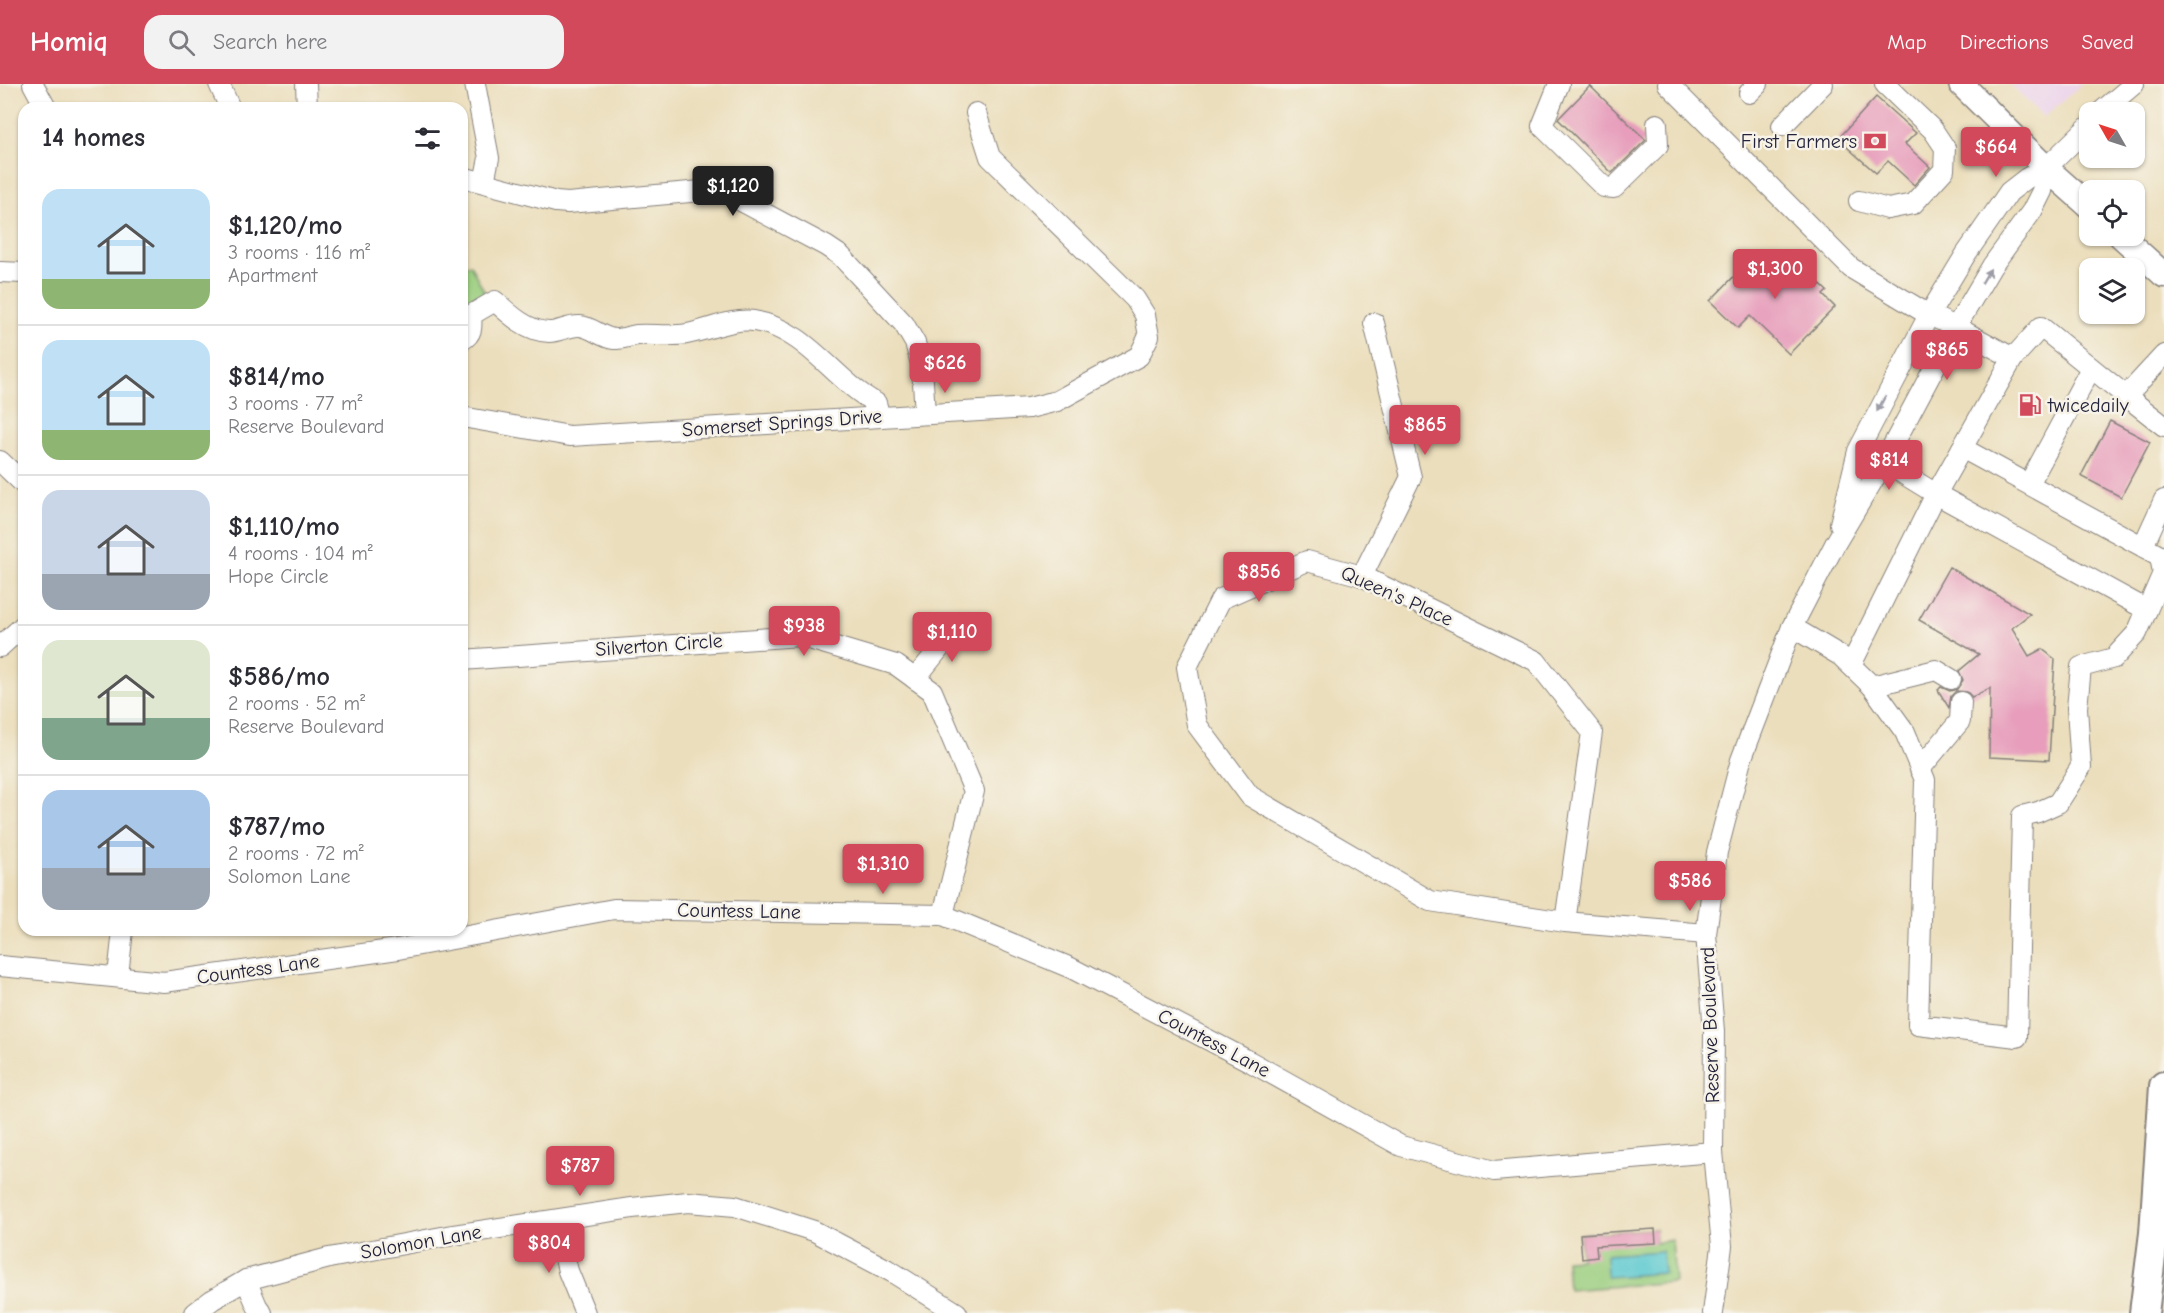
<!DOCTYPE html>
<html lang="en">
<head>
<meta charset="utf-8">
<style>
	:root { --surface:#fff; --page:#f2f2f3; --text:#2b2b33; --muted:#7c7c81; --line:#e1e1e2; --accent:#d1495b }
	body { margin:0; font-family:"Comic Neue",sans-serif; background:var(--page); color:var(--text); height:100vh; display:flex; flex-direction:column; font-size:22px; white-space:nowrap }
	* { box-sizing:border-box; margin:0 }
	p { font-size:20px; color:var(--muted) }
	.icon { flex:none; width:33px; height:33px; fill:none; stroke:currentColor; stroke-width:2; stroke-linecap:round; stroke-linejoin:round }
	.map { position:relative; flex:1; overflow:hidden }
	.details { position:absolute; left:18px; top:18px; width:450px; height:834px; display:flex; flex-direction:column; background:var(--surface); border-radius:18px; box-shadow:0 2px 4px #0004 }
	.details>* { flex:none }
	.needle { width:39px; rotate:309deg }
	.buttons { position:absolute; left:2079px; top:18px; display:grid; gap:12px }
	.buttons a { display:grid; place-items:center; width:66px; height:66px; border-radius:12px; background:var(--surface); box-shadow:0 2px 4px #0004; font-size:30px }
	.price { position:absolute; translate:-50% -51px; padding:0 14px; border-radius:6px; background:var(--accent); color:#fff; font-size:20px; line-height:39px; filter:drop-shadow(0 2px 3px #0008) }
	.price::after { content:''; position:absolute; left:50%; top:36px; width:18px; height:14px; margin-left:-9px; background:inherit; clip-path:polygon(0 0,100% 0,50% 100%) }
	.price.current { background:#222; color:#fff }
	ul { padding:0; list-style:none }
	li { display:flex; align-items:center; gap:18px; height:150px; padding:0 24px }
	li+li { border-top:2px solid var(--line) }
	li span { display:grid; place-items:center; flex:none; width:168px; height:120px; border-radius:18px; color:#555 }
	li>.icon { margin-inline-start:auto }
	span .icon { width:72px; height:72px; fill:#fffc; stroke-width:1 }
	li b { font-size:26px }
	h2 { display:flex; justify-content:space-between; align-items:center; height:72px; padding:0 24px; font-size:26px }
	header { display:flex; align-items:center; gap:36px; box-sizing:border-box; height:84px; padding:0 30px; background:var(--accent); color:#fff }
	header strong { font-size:28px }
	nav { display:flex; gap:33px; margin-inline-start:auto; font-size:21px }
	.search { width:420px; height:54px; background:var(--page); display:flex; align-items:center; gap:15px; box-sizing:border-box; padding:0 21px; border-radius:18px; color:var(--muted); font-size:22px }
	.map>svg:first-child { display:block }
	.built { fill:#ebd1ec }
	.green { fill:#9acd7e; stroke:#5e785c; stroke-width:1.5 }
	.water { fill:#5bc9d0; stroke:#3e7686; stroke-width:1.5 }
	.building { fill:#e79dbb }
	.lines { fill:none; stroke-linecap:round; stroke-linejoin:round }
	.minor-casing { stroke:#86807c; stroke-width:22 }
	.major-casing { stroke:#86807c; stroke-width:27 }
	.highway-casing { stroke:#86807c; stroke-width:32 }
	.minor { stroke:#fff; stroke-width:20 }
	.major { stroke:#fff; stroke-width:24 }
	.highway { stroke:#fff; stroke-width:28 }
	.oneway { fill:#9c9ca7 }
	.labels { text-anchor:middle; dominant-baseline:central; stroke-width:5; stroke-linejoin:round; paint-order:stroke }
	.poi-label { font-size:20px; fill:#22223b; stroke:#f7f3e8; text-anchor:end }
	.street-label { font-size:20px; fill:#22223b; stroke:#f7f3e8 }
</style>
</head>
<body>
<header>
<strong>Homiq</strong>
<div class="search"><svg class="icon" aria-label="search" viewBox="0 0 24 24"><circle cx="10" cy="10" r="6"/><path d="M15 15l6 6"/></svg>Search here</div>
<nav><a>Map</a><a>Directions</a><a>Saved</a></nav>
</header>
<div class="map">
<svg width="2164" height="1229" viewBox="0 0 2164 1229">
	<rect width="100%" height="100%" fill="#f7f3e8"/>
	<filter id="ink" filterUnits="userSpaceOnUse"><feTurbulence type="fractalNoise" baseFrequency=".0167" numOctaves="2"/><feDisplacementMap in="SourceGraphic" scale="12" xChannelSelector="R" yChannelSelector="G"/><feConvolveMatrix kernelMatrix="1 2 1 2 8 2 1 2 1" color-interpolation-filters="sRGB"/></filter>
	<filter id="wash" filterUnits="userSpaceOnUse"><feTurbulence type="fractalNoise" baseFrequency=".008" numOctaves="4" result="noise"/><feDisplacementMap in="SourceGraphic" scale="24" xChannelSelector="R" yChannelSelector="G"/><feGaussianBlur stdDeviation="1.35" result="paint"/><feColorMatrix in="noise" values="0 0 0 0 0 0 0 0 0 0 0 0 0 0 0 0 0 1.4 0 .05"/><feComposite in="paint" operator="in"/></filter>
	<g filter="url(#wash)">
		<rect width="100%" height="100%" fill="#ebdebc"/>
		<path class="built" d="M2010,0H2082L2044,33Z"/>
		<g class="green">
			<path d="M470,180L485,209L462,221V184Z"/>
			<path d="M1655,1145L1656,1159L1672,1156L1675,1198L1568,1206L1566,1176L1581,1175L1580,1150Z"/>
		</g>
		<path class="water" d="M1662,1167L1664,1189L1607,1193L1606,1171Z"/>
		<g id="blocks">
			<g class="building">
				<path d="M1590,2L1646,56L1612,89L1558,35Z"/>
				<path d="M1876,13L1916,49L1905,60L1930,83L1914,101L1888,77L1876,89L1838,55Z"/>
				<path d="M1772,168L1788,183L1795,176L1827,207L1823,211L1835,223L1789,270L1750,232L1738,244L1710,217L1755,171Z"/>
				<path d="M2110,337L2150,358L2121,413L2081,392Z"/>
				<path d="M1949,483L2030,530L2012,544L2029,572L2042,565L2055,575L2049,676L1989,673L1990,604L1972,613L1967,608L1956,607L1951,612L1949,624L1938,606L1941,603L1950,607L1957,605L1963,596L1959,587L1979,570L1919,536Z"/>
				<path d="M1655,1145L1656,1159L1596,1162L1597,1173L1582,1175L1580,1150Z"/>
			</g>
		</g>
	</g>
	<g filter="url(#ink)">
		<use href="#blocks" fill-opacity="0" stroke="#86807c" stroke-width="1.5"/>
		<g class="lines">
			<g class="minor-casing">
				<g id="minor">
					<path d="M33,0L46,24"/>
					<path d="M219,0L230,24"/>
					<path d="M306,0L307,24"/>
					<path d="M475,0L489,74L484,98"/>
					<path d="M1559,0L1542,42L1604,103L1614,104L1658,61L1657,40"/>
					<path d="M1668,0L1851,184L1929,231L1956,243L2013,274L1936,410L1851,581"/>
					<path d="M1749,9L1758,0"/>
					<path d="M2101,28L2134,0"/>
					<path d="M1782,42L1823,0"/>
					<path d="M462,93L556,118L568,119L712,106L728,110L826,162L841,172L904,240L915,259L922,282L925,330"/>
					<path d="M1859,117L1888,125L1913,120L1944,86L1945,64L1933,46L1885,0"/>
					<path d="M0,188L24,189"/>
					<path d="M462,256C473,250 472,242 471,231L495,217C509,230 528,248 549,248C559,248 570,241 580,242C592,243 602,254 614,255C622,255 630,252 637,251C653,250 671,253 687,250C708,246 733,234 754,237C808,246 831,294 876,319L880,333"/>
					<path d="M2013,274L2041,243L2126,312L2164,271"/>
					<path d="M2126,312L2164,342"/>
					<path d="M462,333L570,352L1029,324L1057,317L1139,272L1149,252L1145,231L1135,215L990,73L976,29"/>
					<path d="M1962,364L2160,472L2163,489L2147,526"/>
					<path d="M0,377L24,400"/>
					<path d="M2029,400L2091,284"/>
					<path d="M1840,440L1858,367L1929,231L1966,170L2009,108L2027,94L2046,84L2090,41"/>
					<path d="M2143,462L2164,416"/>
					<path d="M1362,492L1411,393L1374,239"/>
					<path d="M1792,543L1841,572L1872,602L1905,648L1925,696L1918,941L2017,953L2022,732L2038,728L2058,719L2081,683L2077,624L2081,583L2114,574L2137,549L2147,526L1936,410L1884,378"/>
					<path d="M0,563L24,541"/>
					<path d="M462,576L799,552L896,581L932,607L974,707L943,831"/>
					<path d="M915,595L959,540"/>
					<path d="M1872,602L1936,586L1951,595"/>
					<path d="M1920,685L1960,637L1961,618"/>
					<path d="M1565,838L1592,648L1536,577L1362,492L1307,477L1221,515L1187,583L1197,641L1250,712L1430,817L1565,838L1706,850"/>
					<path d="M0,882L164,898L398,865L614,825L943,831L1071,884L1249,977L1401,1062L1494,1087L1713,1068"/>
					<path d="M118,892L123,846"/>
					<path d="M556,1136L568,1187L585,1229"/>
					<path d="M246,1196L257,1222L262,1229"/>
					<path d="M195,1229L212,1216L246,1196L329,1174L447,1152L632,1124L688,1118L735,1122L814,1147L892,1188L957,1229"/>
					<path d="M1713,1229L1722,1162L1713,1068L1714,947L1706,850L1717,768L1741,676L1792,543L1835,460L1884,378L1956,243L1992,182L2032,127L2042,107L2046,84"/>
				</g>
			</g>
			<g class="major-casing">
				<g id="major">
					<path d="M1961,0L2046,84L2090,123"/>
					<path d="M2121,152L2164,191"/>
				</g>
			</g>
			<g class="highway-casing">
				<path id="highway" d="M2144,1229L2154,1149L2164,1002"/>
			</g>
			<use href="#minor" class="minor"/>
			<use href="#major" class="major"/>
			<use href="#highway" class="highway"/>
		</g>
		<defs><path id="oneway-solid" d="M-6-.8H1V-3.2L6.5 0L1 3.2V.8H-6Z" transform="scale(1.5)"/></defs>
		<g class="oneway">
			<use href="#oneway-solid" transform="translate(1986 192) rotate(-59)"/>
			<use href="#oneway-solid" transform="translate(1881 320) rotate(118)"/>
		</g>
	</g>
	<defs>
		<g id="bank-bare" transform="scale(1.8)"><path d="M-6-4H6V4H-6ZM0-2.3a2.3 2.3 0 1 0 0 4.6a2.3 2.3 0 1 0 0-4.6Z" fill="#d1495b" stroke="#f7f3e8" stroke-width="2.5" paint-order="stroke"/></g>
		<g id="fuel-bare" transform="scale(1.8)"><path d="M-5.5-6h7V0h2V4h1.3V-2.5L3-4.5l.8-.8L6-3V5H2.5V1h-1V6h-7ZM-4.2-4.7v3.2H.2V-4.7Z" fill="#d1495b" stroke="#f7f3e8" stroke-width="2.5" paint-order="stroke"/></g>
	</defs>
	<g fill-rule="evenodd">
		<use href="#bank-bare" x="1875" y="57"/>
		<use href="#fuel-bare" x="2030" y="321"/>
	</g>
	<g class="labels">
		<g class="poi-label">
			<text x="1857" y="57">First Farmers</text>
			<text x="2048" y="321" text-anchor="start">twicedaily</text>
		</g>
		<g class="street-label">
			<text transform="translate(782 339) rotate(-4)">Somerset Springs Drive</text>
			<text transform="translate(1397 512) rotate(24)">Queen's Place</text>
			<text transform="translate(659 561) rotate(-4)">Silverton Circle</text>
			<text transform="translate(739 827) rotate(1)">Countess Lane</text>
			<text transform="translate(258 885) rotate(-8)">Countess Lane</text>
			<text transform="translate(1710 941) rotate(-92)">Reserve Boulevard</text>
			<text transform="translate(1214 959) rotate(28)">Countess Lane</text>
			<text transform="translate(421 1158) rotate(-10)">Solomon Lane</text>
		</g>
	</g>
</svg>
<div class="buttons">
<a><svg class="needle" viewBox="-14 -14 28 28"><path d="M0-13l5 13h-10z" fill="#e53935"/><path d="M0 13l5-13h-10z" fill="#7c7c81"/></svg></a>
<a><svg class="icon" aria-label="locate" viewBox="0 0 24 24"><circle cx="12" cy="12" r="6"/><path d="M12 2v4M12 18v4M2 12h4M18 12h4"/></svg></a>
<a><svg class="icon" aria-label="layers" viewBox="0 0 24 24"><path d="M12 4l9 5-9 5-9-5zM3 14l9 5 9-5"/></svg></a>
</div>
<b class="price" style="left:1996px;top:94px">$664</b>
<b class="price current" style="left:733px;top:133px">$1,120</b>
<b class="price" style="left:1775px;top:216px">$1,300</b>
<b class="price" style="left:1947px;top:297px">$865</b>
<b class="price" style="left:945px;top:310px">$626</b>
<b class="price" style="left:1425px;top:372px">$865</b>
<b class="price" style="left:1889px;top:407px">$814</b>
<b class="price" style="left:1259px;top:519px">$856</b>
<b class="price" style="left:804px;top:573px">$938</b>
<b class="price" style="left:952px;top:579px">$1,110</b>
<b class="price" style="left:883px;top:811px">$1,310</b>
<b class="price" style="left:1690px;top:828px">$586</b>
<b class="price" style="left:580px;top:1113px">$787</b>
<b class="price" style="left:549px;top:1190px">$804</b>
<section class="details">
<h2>14 homes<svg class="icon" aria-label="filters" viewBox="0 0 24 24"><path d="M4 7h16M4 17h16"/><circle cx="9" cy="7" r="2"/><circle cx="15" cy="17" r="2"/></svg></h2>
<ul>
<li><span style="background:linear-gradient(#bfe0f5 75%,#8fb573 0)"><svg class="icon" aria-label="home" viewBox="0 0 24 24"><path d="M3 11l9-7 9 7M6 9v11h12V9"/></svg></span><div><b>$1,120/mo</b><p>3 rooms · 116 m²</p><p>Apartment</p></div></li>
<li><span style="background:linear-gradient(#bfe0f5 75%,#8fb573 0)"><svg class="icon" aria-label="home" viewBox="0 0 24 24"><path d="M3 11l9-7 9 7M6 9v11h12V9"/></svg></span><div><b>$814/mo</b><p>3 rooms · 77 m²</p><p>Reserve Boulevard</p></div></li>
<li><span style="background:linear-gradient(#c9d6e8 70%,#9aa5b1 0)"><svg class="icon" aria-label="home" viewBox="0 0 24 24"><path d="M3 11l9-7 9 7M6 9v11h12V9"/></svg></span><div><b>$1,110/mo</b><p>4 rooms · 104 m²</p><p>Hope Circle</p></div></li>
<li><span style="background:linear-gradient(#dfe7d0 65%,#7fa58c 0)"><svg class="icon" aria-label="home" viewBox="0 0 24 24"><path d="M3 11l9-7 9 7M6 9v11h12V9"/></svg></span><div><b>$586/mo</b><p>2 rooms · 52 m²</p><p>Reserve Boulevard</p></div></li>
<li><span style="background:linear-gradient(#a9c7e8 65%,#9aa5b1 0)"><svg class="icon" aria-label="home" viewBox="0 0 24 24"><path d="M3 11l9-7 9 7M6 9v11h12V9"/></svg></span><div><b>$787/mo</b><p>2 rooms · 72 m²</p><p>Solomon Lane</p></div></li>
</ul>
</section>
</div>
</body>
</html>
